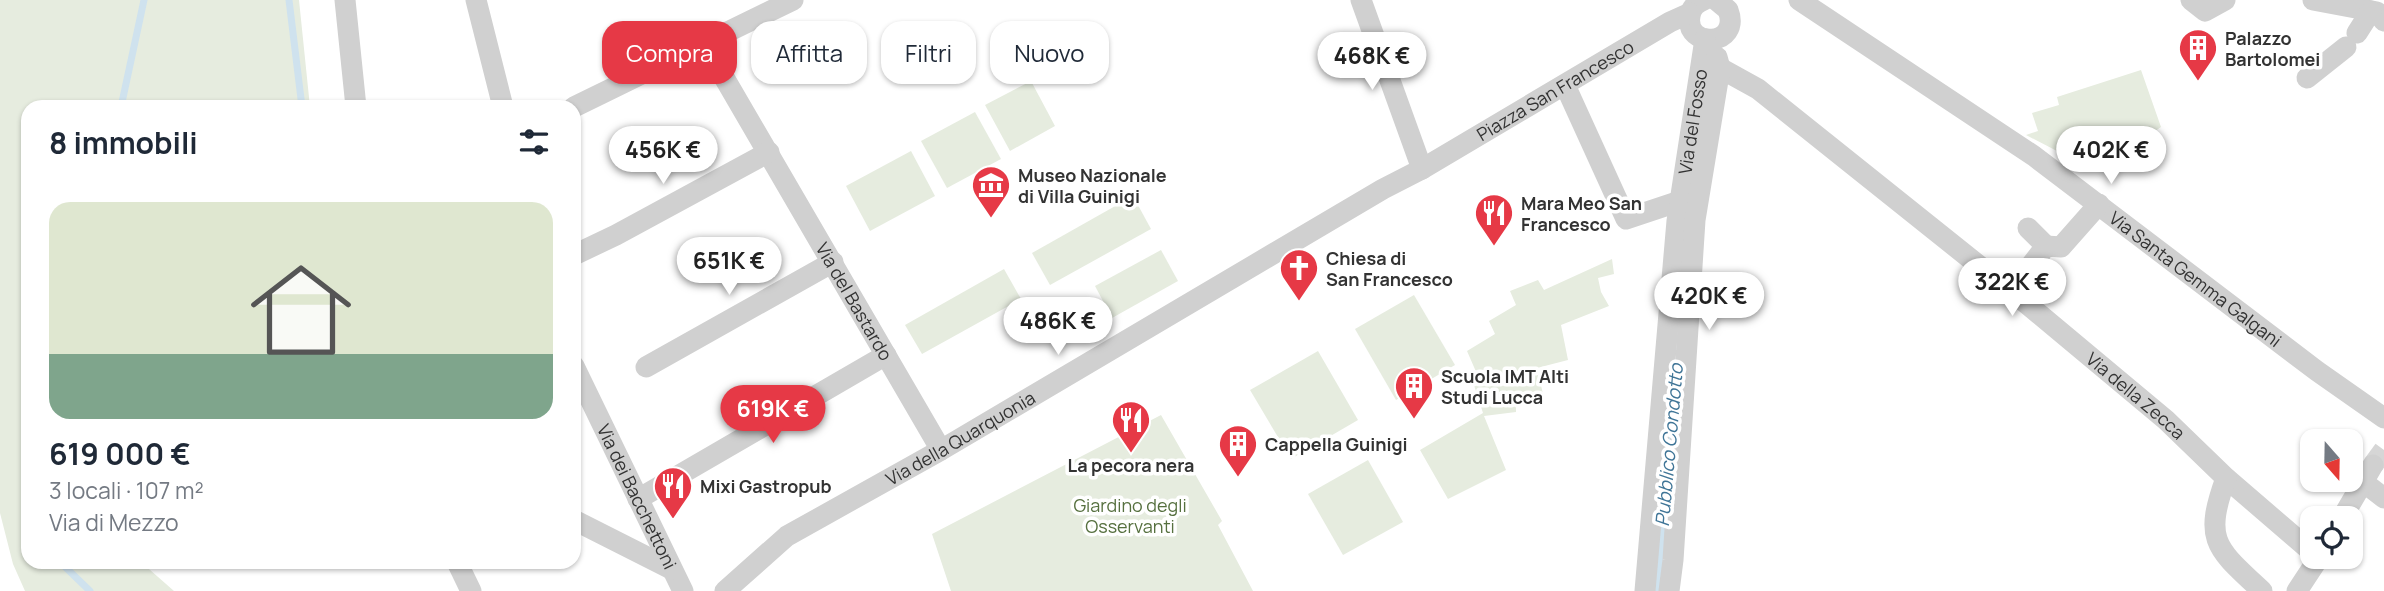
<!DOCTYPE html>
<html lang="it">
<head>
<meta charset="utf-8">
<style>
	:root { --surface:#fff; --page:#f6f6f7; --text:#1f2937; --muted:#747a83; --line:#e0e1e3; --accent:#e63946 }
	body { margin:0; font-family:Manrope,sans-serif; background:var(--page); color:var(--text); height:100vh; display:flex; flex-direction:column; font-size:26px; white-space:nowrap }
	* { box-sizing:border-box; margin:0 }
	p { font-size:23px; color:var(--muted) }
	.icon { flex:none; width:38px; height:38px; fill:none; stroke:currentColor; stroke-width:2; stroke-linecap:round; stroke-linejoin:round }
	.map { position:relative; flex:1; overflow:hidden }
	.details { position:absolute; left:21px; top:100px; width:560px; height:469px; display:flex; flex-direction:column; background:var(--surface); border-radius:21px; box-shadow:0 2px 5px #0004 }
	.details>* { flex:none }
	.top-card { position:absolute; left:602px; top:21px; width:665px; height:63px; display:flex; gap:14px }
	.needle { width:46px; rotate:160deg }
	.tools { position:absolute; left:2300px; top:429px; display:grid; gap:14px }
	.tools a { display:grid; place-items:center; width:63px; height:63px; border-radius:14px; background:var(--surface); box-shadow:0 2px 5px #0004; font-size:35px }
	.price { position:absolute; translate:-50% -60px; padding:0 16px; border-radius:24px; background:#fff; color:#222; font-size:23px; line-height:46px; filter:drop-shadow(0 2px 4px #0008) }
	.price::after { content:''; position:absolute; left:50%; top:42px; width:21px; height:16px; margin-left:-10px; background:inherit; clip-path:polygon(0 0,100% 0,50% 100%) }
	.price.current { background:var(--accent); color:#fff }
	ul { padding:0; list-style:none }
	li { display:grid; align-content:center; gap:14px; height:371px; padding:0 28px }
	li+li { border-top:2px solid var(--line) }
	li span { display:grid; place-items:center; height:217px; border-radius:21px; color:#555 }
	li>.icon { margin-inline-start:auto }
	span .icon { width:126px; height:126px; fill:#fffc; stroke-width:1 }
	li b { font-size:30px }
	h2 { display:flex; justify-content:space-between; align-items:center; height:84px; padding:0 28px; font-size:30px }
	.chip { padding:0 24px; border-radius:21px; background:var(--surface); box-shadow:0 2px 5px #0004; font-size:24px; line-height:63px }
	.chip.current { background:var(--accent); color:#fff }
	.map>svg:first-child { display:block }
	.green { fill:#e6ecdf }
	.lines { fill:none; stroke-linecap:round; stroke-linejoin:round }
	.stream { stroke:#cfe2ee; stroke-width:7 }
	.street-tunnel { stroke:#d6d6d6; stroke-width:21; stroke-dasharray:21 10; stroke-linecap:butt }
	.street { stroke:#d0d0d0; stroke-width:21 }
	.labels { text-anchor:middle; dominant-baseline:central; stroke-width:7; stroke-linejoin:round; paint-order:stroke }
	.poi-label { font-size:18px; font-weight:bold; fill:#333; stroke:#fff; text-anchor:start }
	.street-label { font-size:18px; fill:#333; stroke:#fff }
	.park-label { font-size:18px; fill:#56703f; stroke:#fff }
	.water-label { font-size:19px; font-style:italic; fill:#3f7597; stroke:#fff }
</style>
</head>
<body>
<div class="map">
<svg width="2384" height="591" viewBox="0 0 2384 591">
	<rect width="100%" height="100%" fill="#fff"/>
	<g class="green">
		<path d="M0,0H299L310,107H28V562H141L174,591H25L13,564L0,513Z"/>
		<path d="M2141,70L2161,127L2109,163L2099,148L2078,162L2026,135L2038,131L2032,113L2059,105L2057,97Z"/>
		<path d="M1031,81L1055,126L1010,151L985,105Z"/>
		<path d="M975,112L1001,159L947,188L921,141Z"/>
		<path d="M911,151L935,196L870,231L846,186Z"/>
		<path d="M1133,196L1151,229L1050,285L1032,253Z"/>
		<path d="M1161,250L1178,281L1112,318L1095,286Z"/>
		<path d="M1612,259L1614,274L1598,278L1601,292L1609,306L1561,325L1568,360L1537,368L1543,394L1516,400V412L1484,416L1506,470L1448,499L1420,450L1483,413L1472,379L1477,374L1467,351L1495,334L1489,321L1516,305L1510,291L1538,280L1544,290Z"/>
		<path d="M1004,269L1021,299L922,354L905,325Z"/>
		<path d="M1414,295L1455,365L1396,400L1355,329Z"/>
		<path d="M1318,351L1358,420L1291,459L1250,390Z"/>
		<path d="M1161,415L1222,521L1218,525L1253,591H951L932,534Z"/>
		<path d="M1368,460L1403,522L1343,555L1308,494Z"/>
	</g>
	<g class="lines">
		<g class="stream">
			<path d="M289,0L302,107"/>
			<path d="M121,107L144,0"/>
			<path d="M60,562L90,591"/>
			<path d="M1657,591L1674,379"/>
		</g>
		<path class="street-tunnel" d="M2373,465L2384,450"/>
		<g class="street">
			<path d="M345,0L356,107"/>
			<path d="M476,0L503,107"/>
			<path d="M1361,0L1422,169"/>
			<path d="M1704,0C1696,3 1691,8 1690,16C1684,49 1742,47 1728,10L1716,0"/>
			<path id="s1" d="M1799,0L2034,156L2317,371L2384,418"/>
			<path d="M2191,0L2205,11L2225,0"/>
			<path d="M2313,0L2377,12L2384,21"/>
			<path d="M2357,33L2371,11"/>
			<path id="s2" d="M704,43L941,450"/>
			<path id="s3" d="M1720,68L1758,89L2027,304L2166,420L2226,478L2312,552"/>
			<path d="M2307,78L2346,47"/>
			<path d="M1565,85L1626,219L1680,201L1690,200"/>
			<path d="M574,107L793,0"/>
			<path d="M2028,228L2046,246"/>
			<path d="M574,255L616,235L769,152"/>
			<path d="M2011,291L2046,246L2061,247L2099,204"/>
			<path id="s4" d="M574,366L683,591"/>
			<path d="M646,367L833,262"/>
			<path d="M2226,478C2203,541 2216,548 2262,591"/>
			<path d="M2362,481L2384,498"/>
			<path d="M638,499L886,355"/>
			<path d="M2342,518L2373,465"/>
			<path d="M574,520L671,569"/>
			<path d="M457,562L471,591"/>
			<path id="s5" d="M725,591L787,536L941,450L1383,189L1422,169L1670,22L1690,13"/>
			<path id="s6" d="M1645,591L1677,221L1705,39"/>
			<path d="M1669,591L1673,560L1695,220L1720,68L1717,57"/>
			<path d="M2297,591L2320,556"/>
		</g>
	</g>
	<defs>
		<g id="building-pin" transform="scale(2.0125)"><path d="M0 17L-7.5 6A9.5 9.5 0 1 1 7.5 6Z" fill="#e63946" stroke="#fff"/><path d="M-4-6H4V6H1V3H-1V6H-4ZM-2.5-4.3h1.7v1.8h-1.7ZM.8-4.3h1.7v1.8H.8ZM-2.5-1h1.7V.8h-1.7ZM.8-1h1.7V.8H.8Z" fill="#fff"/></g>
		<g id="museum-pin" transform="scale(2.0125)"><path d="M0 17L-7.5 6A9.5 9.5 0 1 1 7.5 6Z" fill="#e63946" stroke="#fff"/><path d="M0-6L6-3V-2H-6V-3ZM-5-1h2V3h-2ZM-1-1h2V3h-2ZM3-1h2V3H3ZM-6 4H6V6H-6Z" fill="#fff"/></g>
		<g id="restaurant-pin" transform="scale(2.0125)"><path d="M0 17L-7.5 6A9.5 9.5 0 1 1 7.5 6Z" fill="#e63946" stroke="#fff"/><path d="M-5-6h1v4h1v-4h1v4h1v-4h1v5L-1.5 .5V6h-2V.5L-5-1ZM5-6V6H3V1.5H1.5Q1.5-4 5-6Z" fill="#fff"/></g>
		<g id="church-pin" transform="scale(2.0125)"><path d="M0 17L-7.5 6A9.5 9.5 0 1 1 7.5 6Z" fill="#e63946" stroke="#fff"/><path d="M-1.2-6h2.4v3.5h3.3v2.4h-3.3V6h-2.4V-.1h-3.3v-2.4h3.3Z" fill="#fff"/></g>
	</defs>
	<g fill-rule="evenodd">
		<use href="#building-pin" x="2198" y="48"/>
		<use href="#museum-pin" x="991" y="185"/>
		<use href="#restaurant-pin" x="1494" y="213"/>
		<use href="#church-pin" x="1299" y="268"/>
		<use href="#building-pin" x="1414" y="386"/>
		<use href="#restaurant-pin" x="1131" y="420"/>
		<use href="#building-pin" x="1238" y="444"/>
		<use href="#restaurant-pin" x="673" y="486"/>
	</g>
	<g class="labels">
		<g class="poi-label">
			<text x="2225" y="38">Palazzo<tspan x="2225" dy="21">Bartolomei</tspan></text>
			<text x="1018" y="175">Museo Nazionale<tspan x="1018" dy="21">di Villa Guinigi</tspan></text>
			<text x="1521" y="203">Mara Meo San<tspan x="1521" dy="21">Francesco</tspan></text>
			<text x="1326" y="258">Chiesa di<tspan x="1326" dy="21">San Francesco</tspan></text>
			<text x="1441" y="376">Scuola IMT Alti<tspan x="1441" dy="21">Studi Lucca</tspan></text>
			<text x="1265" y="444">Cappella Guinigi</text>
			<text x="1131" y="465" text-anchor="middle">La pecora nera</text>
			<text x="700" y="486">Mixi Gastropub</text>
		</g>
		<g class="street-label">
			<text stroke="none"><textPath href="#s5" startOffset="971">Piazza San Francesco</textPath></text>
			<text stroke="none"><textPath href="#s6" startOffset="472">Via del Fosso</textPath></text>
			<text stroke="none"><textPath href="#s1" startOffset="485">Via Santa Gemma Galgani</textPath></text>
			<text stroke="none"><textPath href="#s2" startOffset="299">Via del Bastardo</textPath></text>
			<text stroke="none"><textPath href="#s3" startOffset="530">Via della Zecca</textPath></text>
			<text stroke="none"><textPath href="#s5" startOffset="282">Via della Quarquonia</textPath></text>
			<text stroke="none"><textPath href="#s4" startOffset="145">Via dei Bacchettoni</textPath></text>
		</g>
		<g class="park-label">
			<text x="1130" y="505">Giardino degli<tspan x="1130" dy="21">Osservanti</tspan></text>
		</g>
		<g class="water-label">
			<text transform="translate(1669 445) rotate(-85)">Pubblico Condotto</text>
		</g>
	</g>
</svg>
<div class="tools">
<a><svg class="needle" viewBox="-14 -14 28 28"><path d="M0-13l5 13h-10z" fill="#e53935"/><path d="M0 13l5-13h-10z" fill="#747a83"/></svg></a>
<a><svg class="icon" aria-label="locate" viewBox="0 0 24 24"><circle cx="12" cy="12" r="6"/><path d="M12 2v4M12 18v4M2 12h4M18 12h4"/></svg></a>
</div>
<b class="price" style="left:1372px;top:92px">468K €</b>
<b class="price" style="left:663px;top:186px">456K €</b>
<b class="price" style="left:2111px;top:186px">402K €</b>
<b class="price" style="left:729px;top:297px">651K €</b>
<b class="price" style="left:2012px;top:318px">322K €</b>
<b class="price" style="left:1709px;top:332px">420K €</b>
<b class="price" style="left:1058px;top:357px">486K €</b>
<b class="price current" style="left:773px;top:445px">619K €</b>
<div class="top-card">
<a class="chip current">Compra</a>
<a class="chip">Affitta</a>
<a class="chip">Filtri</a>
<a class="chip">Nuovo</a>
</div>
<section class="details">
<h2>8 immobili<svg class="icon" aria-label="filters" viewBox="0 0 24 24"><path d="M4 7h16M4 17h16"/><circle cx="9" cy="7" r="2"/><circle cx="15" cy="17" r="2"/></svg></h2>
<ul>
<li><span style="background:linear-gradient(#dfe7d0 70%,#7fa58c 0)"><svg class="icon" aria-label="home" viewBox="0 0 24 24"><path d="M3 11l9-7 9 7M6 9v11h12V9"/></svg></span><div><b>619 000 €</b><p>3 locali · 107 m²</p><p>Via di Mezzo</p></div></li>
</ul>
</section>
</div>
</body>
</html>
